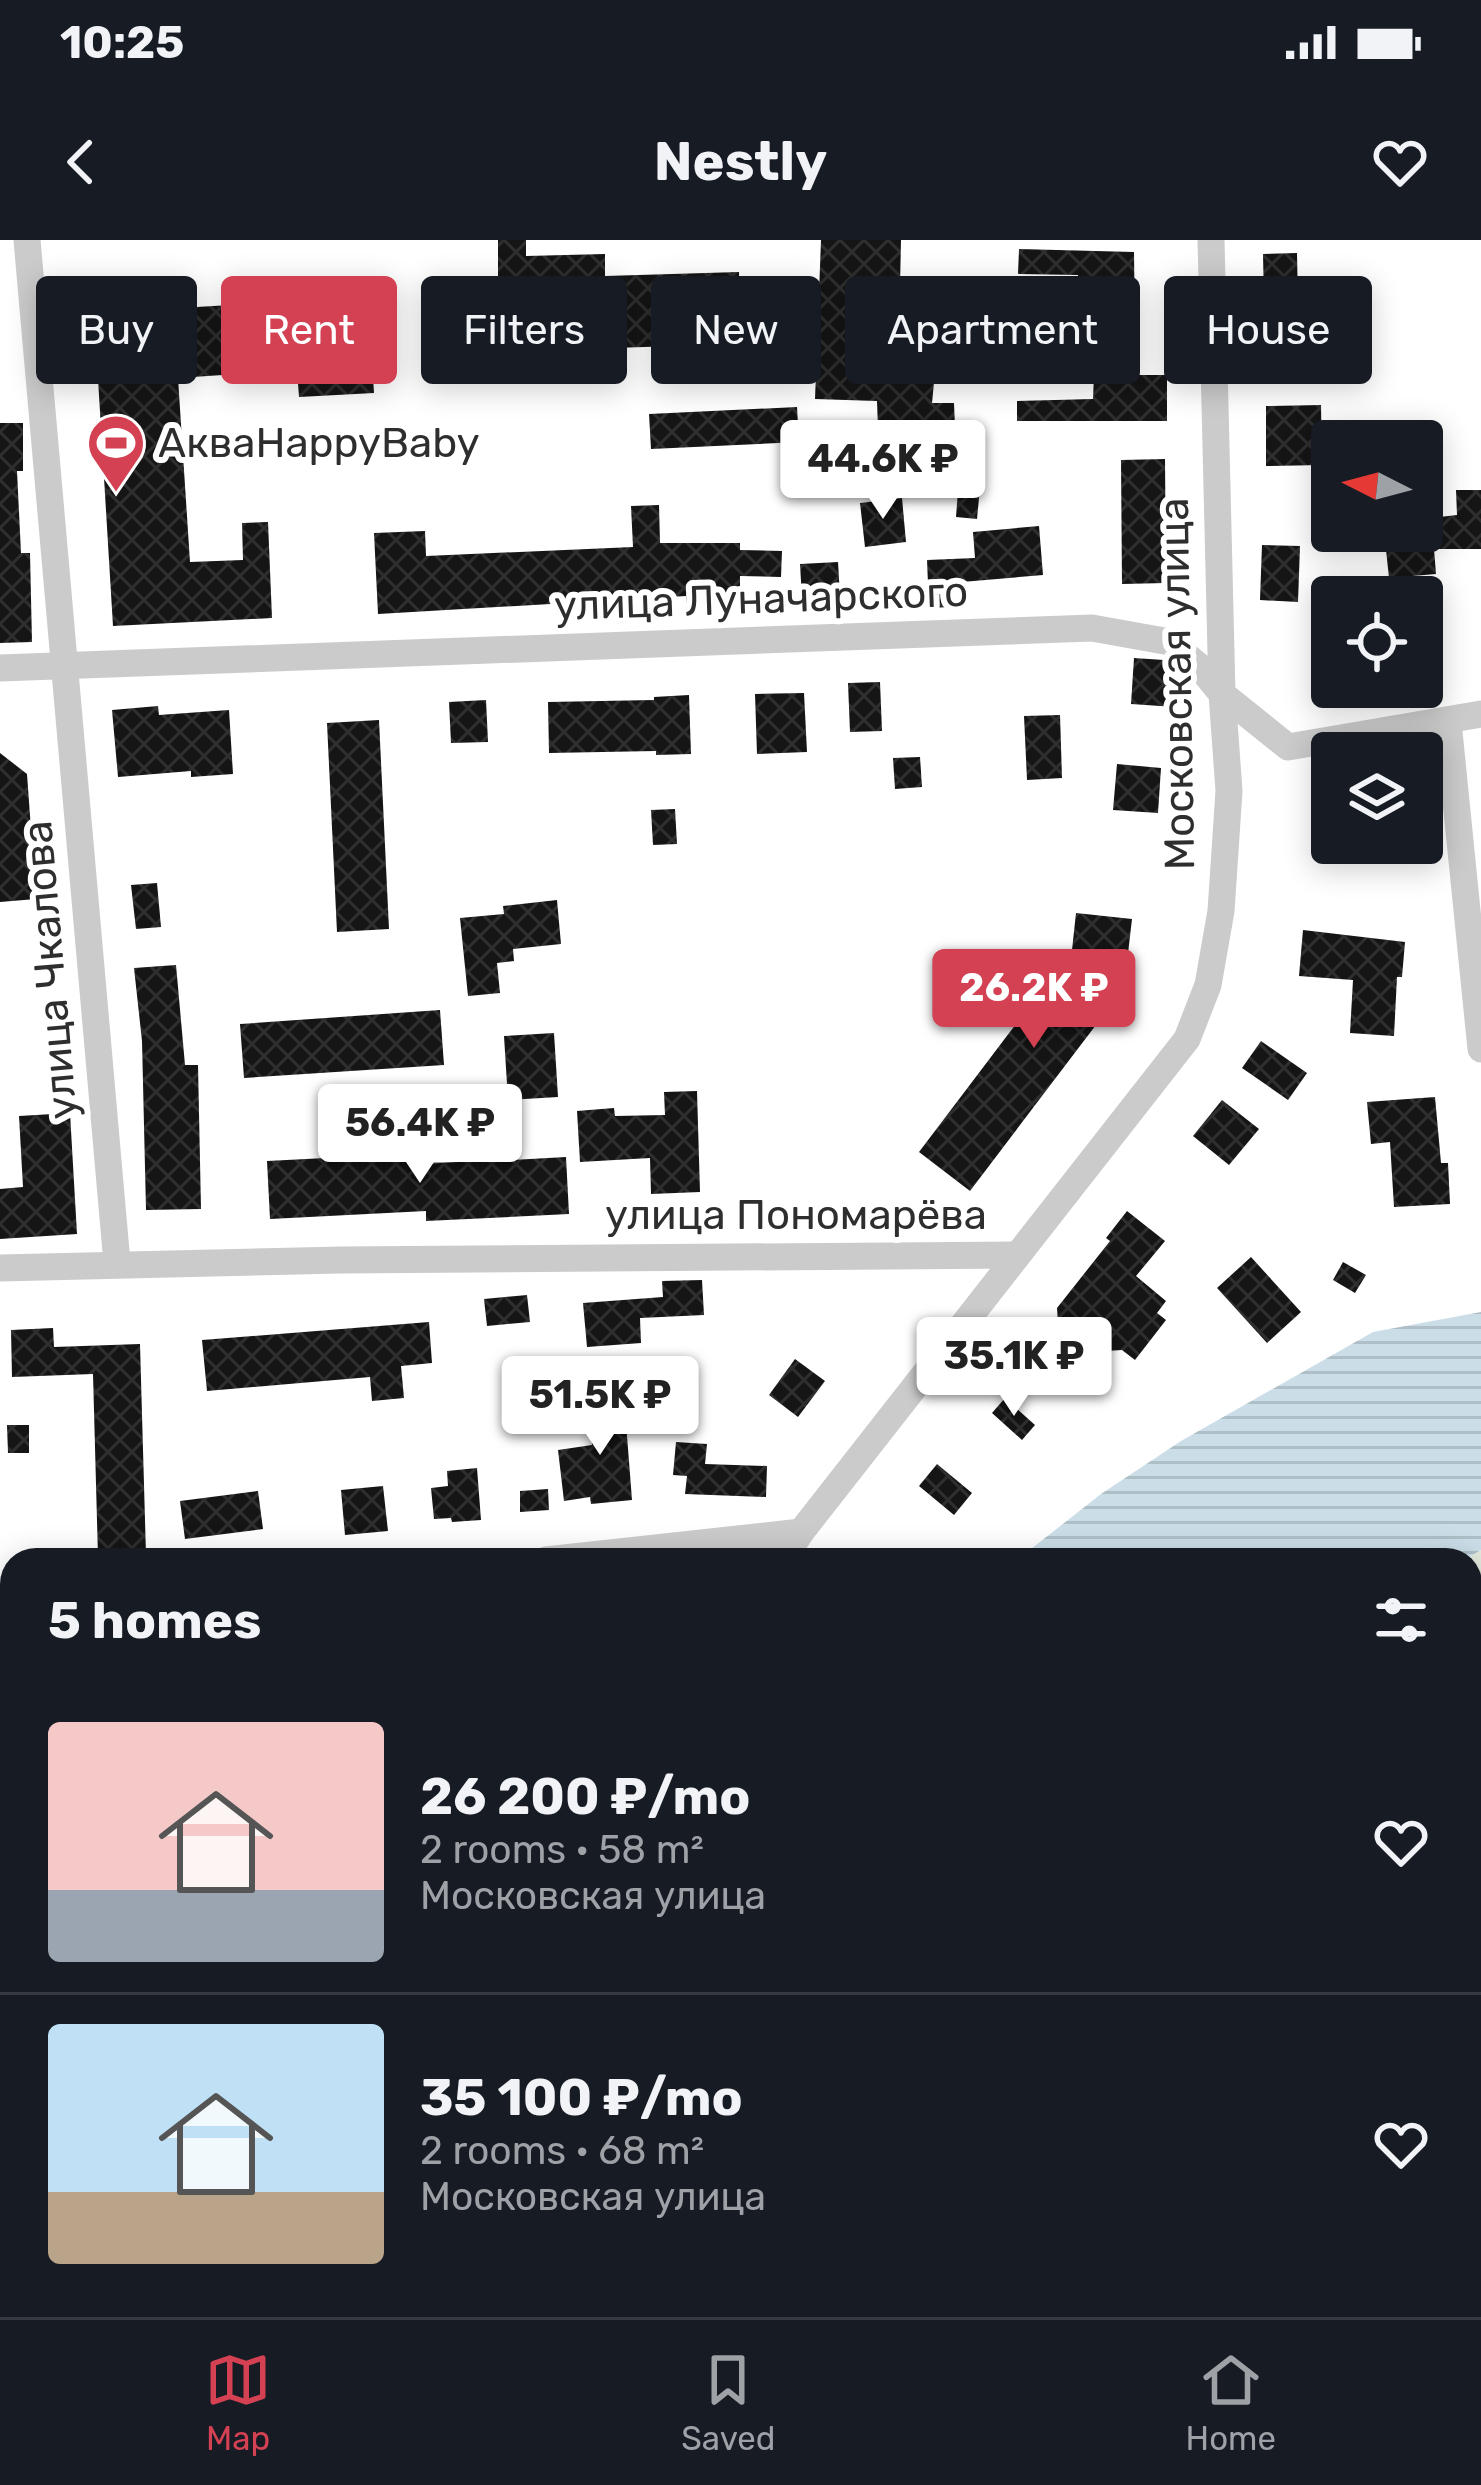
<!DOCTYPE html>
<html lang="en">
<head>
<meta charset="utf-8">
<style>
	:root { --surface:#171b24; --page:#242831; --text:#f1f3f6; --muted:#9ea1a6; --line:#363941; --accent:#d34153 }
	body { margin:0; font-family:Rubik,sans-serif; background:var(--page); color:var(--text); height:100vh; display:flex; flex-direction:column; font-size:45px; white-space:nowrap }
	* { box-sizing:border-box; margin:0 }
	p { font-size:39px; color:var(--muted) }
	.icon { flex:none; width:66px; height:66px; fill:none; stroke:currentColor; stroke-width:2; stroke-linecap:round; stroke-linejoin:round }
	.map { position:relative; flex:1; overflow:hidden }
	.drawer { position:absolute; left:0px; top:1308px; width:1482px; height:771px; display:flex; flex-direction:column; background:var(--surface); border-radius:36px 36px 0 0; box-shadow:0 6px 30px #0003 }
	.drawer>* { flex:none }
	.banner { position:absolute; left:36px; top:36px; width:1410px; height:108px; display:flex; gap:24px }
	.needle { width:78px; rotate:276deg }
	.fabs { position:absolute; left:1311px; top:180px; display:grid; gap:24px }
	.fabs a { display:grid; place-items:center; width:132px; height:132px; border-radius:12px; background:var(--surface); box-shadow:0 6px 30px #0003; font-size:60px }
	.price { position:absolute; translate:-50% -102px; padding:0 27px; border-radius:12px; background:#fff; color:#222; font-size:39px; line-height:78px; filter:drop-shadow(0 3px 6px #0008) }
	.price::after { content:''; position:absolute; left:50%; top:72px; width:36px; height:27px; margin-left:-18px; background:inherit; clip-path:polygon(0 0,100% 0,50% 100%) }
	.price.selected { background:var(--accent); color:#fff }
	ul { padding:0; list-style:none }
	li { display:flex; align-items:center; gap:36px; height:300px; padding:0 48px }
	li+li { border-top:3px solid var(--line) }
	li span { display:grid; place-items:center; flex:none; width:336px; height:240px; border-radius:12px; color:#555 }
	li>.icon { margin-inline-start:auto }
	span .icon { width:144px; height:144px; fill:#fffc; stroke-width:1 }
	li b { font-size:51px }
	h2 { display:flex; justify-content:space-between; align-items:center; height:144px; padding:0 48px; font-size:51px }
	.tag { padding:0 42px; border-radius:12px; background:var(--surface); box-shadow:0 6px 30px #0003; font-size:42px; line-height:108px }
	.tag.selected { background:var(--accent); color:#fff }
	.status { display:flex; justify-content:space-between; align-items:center; height:84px; padding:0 60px; background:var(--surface); direction:ltr }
	.status svg { height:33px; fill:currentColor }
	header { display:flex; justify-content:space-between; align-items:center; height:156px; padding:0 48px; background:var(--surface); font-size:54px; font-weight:700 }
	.menu { display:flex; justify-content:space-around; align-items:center; height:168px; border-top:3px solid var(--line); background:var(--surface); font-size:33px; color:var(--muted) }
	.menu a { display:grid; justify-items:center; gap:6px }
	.menu .selected { color:var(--accent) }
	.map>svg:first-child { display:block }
	.forest { fill:url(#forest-crowns) }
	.water { fill:url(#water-rules) }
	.building { fill:url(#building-cross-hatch) }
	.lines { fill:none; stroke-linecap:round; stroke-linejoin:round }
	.minor { stroke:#cbcbcb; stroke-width:27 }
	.labels { text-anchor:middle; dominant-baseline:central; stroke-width:12; stroke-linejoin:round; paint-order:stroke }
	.poi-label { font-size:42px; fill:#2e2e2e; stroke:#fff; text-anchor:start }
	.street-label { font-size:42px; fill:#2e2e2e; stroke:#fff }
</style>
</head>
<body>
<div class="status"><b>10:25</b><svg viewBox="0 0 49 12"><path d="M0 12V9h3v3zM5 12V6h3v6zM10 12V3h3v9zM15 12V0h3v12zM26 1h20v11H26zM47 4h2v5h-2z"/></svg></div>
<header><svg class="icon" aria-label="back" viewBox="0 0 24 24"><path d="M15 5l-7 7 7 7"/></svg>Nestly<svg class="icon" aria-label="heart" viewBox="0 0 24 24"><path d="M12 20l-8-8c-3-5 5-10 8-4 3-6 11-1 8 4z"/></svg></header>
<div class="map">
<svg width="1481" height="2077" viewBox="0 0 1481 2077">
	<defs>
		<pattern id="forest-crowns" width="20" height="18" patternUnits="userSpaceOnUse" patternTransform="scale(3)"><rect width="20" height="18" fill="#e4eadd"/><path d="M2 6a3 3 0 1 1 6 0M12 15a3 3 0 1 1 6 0" fill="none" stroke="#c4c9be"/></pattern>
		<pattern id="water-rules" width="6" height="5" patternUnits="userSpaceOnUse" patternTransform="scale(3)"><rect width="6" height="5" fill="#cbdee8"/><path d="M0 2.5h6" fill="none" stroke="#afbfc7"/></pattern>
		<pattern id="building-cross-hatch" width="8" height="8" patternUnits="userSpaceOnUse" patternTransform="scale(3)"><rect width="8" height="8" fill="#151515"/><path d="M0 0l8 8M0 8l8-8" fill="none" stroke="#2f2f2f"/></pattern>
	</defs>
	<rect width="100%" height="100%" fill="#fff"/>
	<path class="forest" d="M1481,1310V2077H699L708,2067H1470V1320H1464Z"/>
	<g class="water">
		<path d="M1481,1072V1310L1464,1320H1017L1101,1254L1181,1201L1373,1092Z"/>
		<path d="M421,2067H708L699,2077H416Z"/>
	</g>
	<g class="building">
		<path d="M498,0H526V16L605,14V36L739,32L740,104L488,112L486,37L498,36Z"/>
		<path d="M821,0H901L900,47L1005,57L1001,97H944L945,123L936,122L932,163H954L955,187L878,189L877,161L815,159Z"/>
		<path d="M1019,9L1134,12L1135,96L1079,97L1078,35L1018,34Z"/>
		<path d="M1297,13L1298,62L1264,63L1263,14Z"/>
		<path d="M297,61L299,93L370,89L374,153L299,157L297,130L178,138L190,322L243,320L242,283L268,282L272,378L113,386L94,73Z"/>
		<path d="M1094,135H1167V181H1017V161L1093,159Z"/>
		<path d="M1321,165L1322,225L1266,226V166Z"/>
		<path d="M797,167L799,202L651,209L649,174Z"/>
		<path d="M0,183H23V231H17L21,313H30L32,402L0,403Z"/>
		<path d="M950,217L974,219L973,226L982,227L977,279L956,277L958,250L947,249Z"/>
		<path d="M1165,219L1166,343L1122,344L1121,220Z"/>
		<path d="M1456,250H1481V309H1434L1436,334L1389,338L1384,291H1422V279L1457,275Z"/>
		<path d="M902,258L906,302L865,307L860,263Z"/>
		<path d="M659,265L660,303H740V310L782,311L781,337L740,336V368H686V356L378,374L374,293L425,291L426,316L633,307L631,266Z"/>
		<path d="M1039,286L1043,335L950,343L951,367L929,368L927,320L975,318L973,292Z"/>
		<path d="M1262,305L1300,306L1298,362L1260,360Z"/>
		<path d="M838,322L840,355L802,358L800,324Z"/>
		<path d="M1134,418L1164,420L1178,432L1175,467L1131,464Z"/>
		<path d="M880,442L882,491L850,492L848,443Z"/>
		<path d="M804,453L807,512L757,514L755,454Z"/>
		<path d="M689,455L691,514L656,515V511L549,513L548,462L654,460V457Z"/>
		<path d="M486,460L488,502L451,503L449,462Z"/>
		<path d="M158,466L159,475L229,470L233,534L191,537V531L118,537L112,470Z"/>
		<path d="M1060,475L1062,538L1027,540L1024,476Z"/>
		<path d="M379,480L389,689L337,692L327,483Z"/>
		<path d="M0,513L27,534L36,659L0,662Z"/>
		<path d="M920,517L922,547L895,549L893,518Z"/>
		<path d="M1117,524L1161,528L1158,573L1113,570Z"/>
		<path d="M675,569L677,604L653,605L651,570Z"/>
		<path d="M157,643L161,687L136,689L131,645Z"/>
		<path d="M557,660L561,704L513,709L514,721L497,723L500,753L468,756L460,678L504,674L503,666Z"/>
		<path d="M1076,673L1132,679L1124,748L970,951L919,912L1072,710Z"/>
		<path d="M1303,690L1405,702L1402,737H1397L1394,796L1350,793L1353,740L1299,736Z"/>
		<path d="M176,725L185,825H198L201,969L146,970L142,801L134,728Z"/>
		<path d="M440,770L444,825L244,838L240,784Z"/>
		<path d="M554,793L558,857L508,860L504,796Z"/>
		<path d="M1261,801L1307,833L1288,860L1242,828Z"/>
		<path d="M697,851L700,952L651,954L650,918L580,922L577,871L614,868L615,876L665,875L664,852Z"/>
		<path d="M1435,857L1441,923H1448L1450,964L1394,967L1390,902L1371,904L1367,862Z"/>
		<path d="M1222,860L1259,889L1229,925L1193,896Z"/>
		<path d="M70,873L77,994L0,999V949L23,947L19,876Z"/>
		<path d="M513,901L512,920L566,917L569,974L426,981V971L270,979L267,921L423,913V924L475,921V903Z"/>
		<path d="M1127,971L1165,1001L1136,1036L1166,1061L1157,1073L1166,1080L1135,1120L1122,1110L1060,1114L1057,1068L1110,1001L1106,998Z"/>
		<path d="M1251,1017L1301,1072L1267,1103L1217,1048Z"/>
		<path d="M1343,1022L1366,1035L1355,1053L1333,1040Z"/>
		<path d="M702,1040L704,1075L640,1078L641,1103L587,1107L583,1063L663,1057L662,1041Z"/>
		<path d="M527,1055L530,1082L487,1086L484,1059Z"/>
		<path d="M429,1082L432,1123L401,1126L404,1158L372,1161L370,1137L207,1151L202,1100Z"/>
		<path d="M53,1088L54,1107L140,1104L146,1315L98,1317L93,1134L12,1137L11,1090Z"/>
		<path d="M795,1119L825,1141L798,1177L769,1155Z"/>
		<path d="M540,1146H587V1166H542Z"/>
		<path d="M624,1157L632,1260L591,1264L590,1257L564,1261L558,1210L592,1205L590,1158Z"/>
		<path d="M1005,1158L1035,1185L1022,1200L992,1173Z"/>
		<path d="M7,1185H29V1213H8Z"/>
		<path d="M676,1202L707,1204L705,1224L767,1226L766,1257L685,1254L687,1236L673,1235Z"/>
		<path d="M937,1224L972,1253L954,1275L919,1246Z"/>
		<path d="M477,1228L481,1280L452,1282L451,1278L434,1279L431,1248L448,1246L447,1231Z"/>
		<path d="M383,1246L388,1291L345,1295L341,1250Z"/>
		<path d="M548,1249L549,1270L520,1272V1251Z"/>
		<path d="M258,1251L263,1289L185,1299L180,1261Z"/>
	</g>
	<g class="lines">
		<g class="minor">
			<path d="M27,0L117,1023"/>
			<path d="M0,428L1092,388L1170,402L1200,427L1222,454L1288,507L1481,474"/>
			<path d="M1448,482L1481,809"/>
			<path d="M0,1028L341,1020L1017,1015"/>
			<path d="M546,1320L801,1292"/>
			<path d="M783,1320L801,1292L1187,799L1208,745L1221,671L1229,551L1222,454L1211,0"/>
			<path d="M0,1381L12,1379"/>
			<path d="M0,1708L12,1707"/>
		</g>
	</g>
	<defs>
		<g id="stadium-pin" transform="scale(3)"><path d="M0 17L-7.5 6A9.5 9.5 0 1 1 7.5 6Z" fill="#d34153" stroke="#fff"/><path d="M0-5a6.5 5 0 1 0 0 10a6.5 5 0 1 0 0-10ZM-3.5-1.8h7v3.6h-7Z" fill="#fff"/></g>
	</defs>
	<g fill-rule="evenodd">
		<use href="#stadium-pin" x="116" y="203"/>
	</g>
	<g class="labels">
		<g class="poi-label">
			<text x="158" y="203">АкваHappyBaby</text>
		</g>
		<g class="street-label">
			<text transform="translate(761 359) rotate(-2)">улица Луначарского</text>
			<text transform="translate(1177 444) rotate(-91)">Московская улица</text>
			<text transform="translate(50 730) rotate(-95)">улица Чкалова</text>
			<text x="796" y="975">улица Пономарёва</text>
		</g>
	</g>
</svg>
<div class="fabs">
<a><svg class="needle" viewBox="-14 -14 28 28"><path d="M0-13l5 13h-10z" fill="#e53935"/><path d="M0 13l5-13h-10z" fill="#9ea1a6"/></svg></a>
<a><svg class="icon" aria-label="locate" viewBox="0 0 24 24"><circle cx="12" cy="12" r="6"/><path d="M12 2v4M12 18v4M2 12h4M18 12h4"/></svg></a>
<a><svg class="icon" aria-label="layers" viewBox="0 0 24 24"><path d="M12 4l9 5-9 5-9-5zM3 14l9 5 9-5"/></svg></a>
</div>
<b class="price" style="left:883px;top:282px">44.6K ₽</b>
<b class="price selected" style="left:1034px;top:811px">26.2K ₽</b>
<b class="price" style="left:420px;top:946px">56.4K ₽</b>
<b class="price" style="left:1014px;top:1179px">35.1K ₽</b>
<b class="price" style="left:600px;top:1218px">51.5K ₽</b>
<div class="banner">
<a class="tag">Buy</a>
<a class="tag selected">Rent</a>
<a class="tag">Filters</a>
<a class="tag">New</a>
<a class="tag">Apartment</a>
<a class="tag">House</a>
</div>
<section class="drawer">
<h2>5 homes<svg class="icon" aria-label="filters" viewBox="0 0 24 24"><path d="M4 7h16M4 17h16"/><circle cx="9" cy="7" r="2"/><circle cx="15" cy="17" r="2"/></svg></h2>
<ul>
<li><span style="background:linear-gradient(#f6c9c9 70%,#9aa5b1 0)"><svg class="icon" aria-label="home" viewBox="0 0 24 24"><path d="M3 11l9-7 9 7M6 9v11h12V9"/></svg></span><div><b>26 200 ₽/mo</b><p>2 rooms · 58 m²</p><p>Московская улица</p></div><svg class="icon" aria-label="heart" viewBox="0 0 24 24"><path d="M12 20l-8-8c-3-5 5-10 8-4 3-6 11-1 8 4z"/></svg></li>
<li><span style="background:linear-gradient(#bfe0f5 70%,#b9a48a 0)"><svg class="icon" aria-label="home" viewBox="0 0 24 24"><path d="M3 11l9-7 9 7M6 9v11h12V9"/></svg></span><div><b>35 100 ₽/mo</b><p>2 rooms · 68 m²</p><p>Московская улица</p></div><svg class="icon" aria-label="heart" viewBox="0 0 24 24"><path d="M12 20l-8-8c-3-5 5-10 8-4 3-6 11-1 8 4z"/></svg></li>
</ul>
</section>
</div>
<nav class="menu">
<a class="selected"><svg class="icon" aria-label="map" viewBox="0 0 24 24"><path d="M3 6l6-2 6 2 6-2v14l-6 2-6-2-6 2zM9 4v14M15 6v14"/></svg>Map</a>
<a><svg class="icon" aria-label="saved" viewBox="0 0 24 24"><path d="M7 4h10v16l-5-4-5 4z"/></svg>Saved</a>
<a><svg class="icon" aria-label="home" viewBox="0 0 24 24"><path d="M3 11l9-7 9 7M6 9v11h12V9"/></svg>Home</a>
</nav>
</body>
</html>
